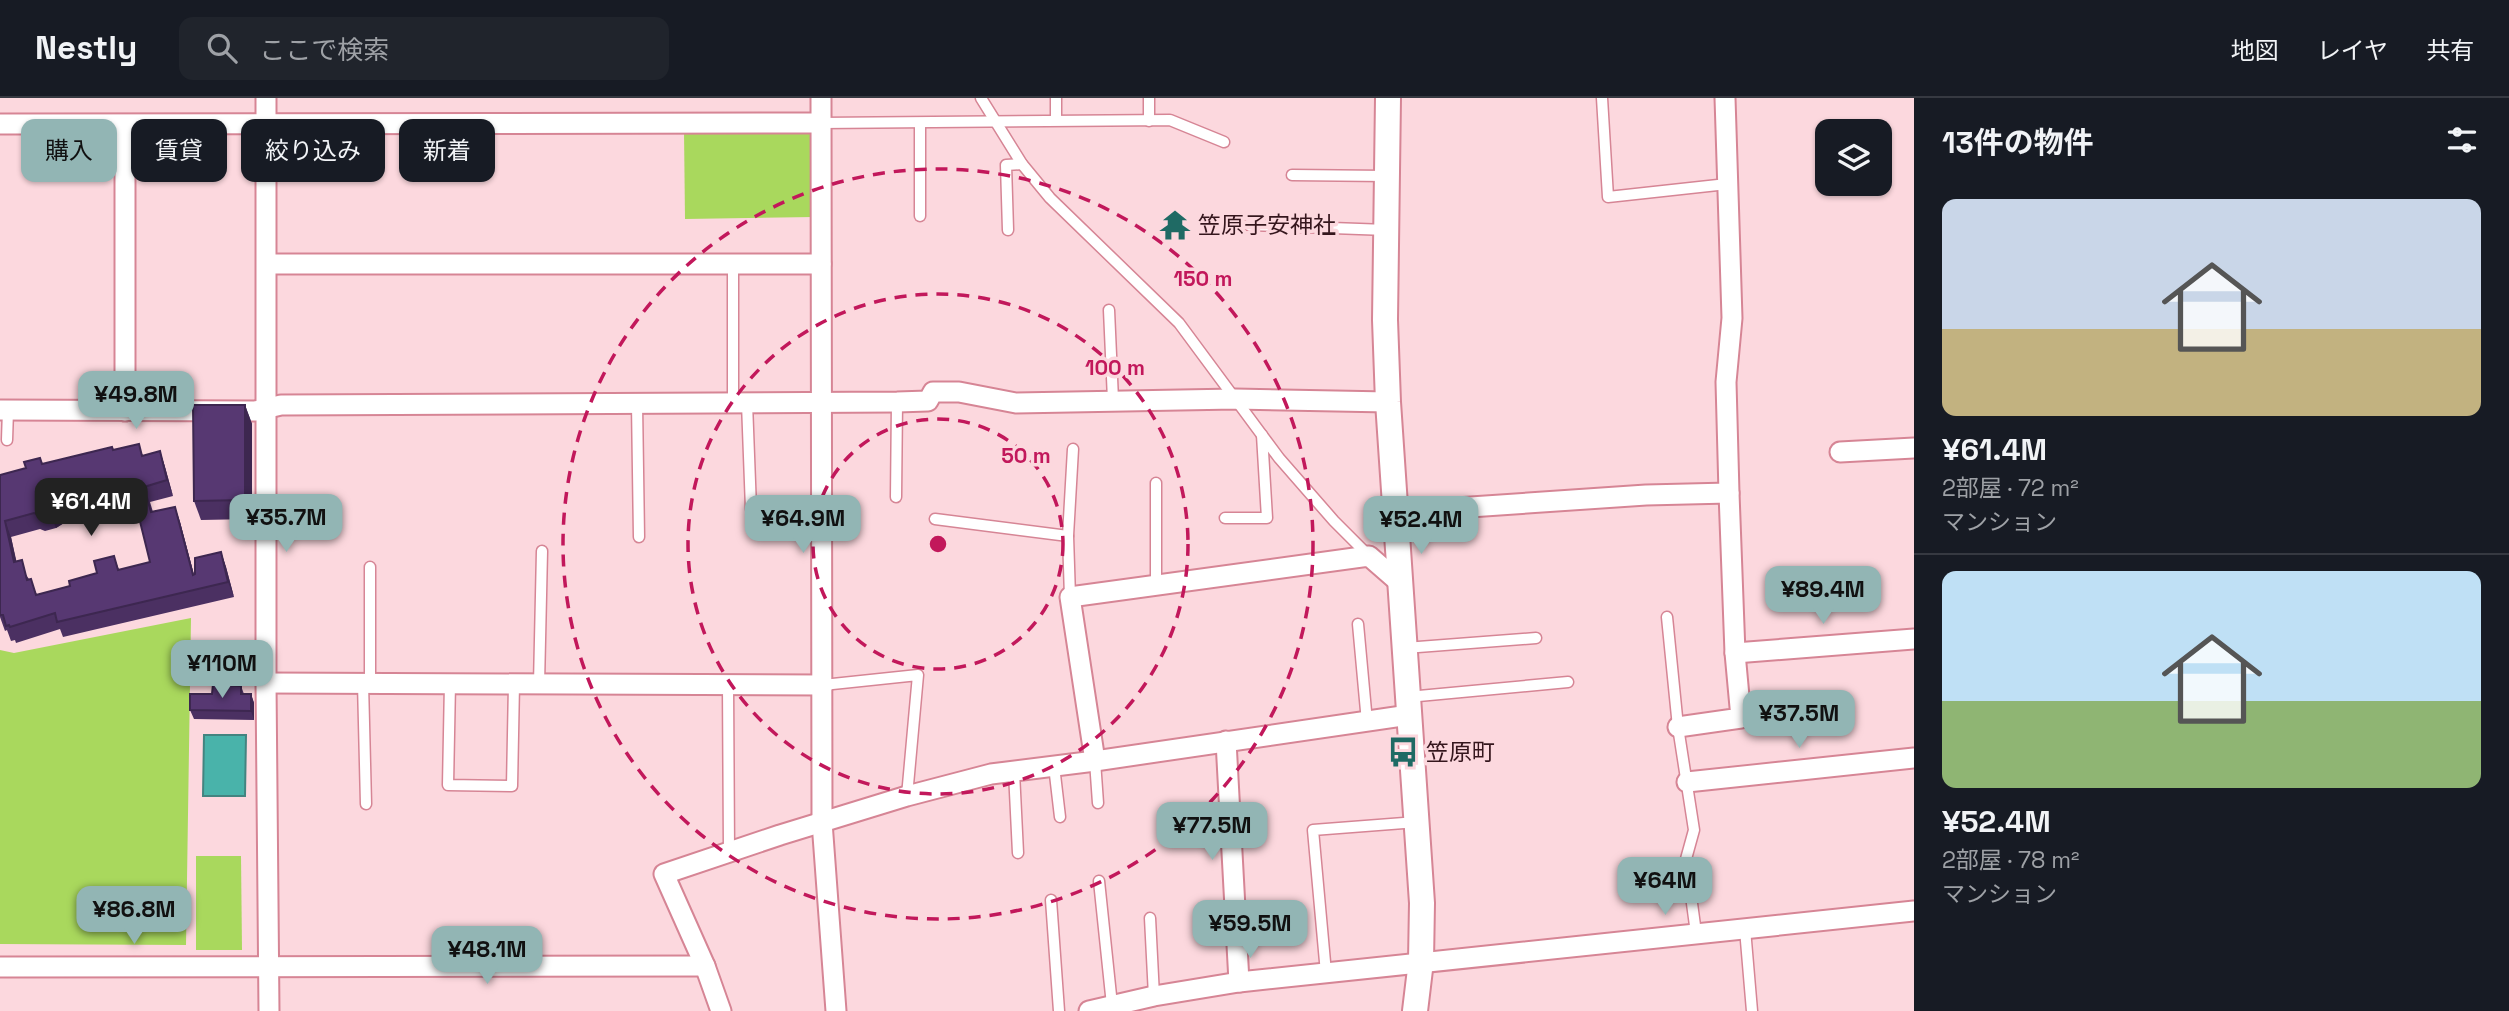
<!DOCTYPE html>
<html lang="ja">
<head>
<meta charset="utf-8">
<style>
	:root { --surface:#171b24; --page:#20242c; --text:#f1f3f6; --muted:#9ea1a6; --line:#363941; --accent:#92b5b4 }
	body { margin:0; font-family:"Space Grotesk","Noto Sans JP",sans-serif; background:var(--page); color:var(--text); height:100vh; display:flex; flex-direction:column; font-size:26px; white-space:nowrap }
	* { box-sizing:border-box; margin:0 }
	p { font-size:23px; color:var(--muted) }
	.icon { flex:none; width:38px; height:38px; fill:none; stroke:currentColor; stroke-width:2; stroke-linecap:round; stroke-linejoin:round }
	.map { position:relative; flex:1; overflow:hidden }
	.details { display:flex; flex-direction:column; background:var(--surface); width:595px }
	.details>* { flex:none }
	.banner { position:absolute; left:21px; top:21px; width:665px; height:63px; display:flex; gap:14px }
	.tools { position:absolute; left:1815px; top:21px; display:grid; gap:14px }
	.tools a { display:grid; place-items:center; width:77px; height:77px; border-radius:14px; background:var(--surface); box-shadow:0 2px 5px #0004; font-size:35px }
	.price { position:absolute; translate:-50% -60px; padding:0 16px; border-radius:14px; background:var(--accent); color:#111; font-size:23px; line-height:46px; filter:drop-shadow(0 2px 4px #0008) }
	.price::after { content:''; position:absolute; left:50%; top:42px; width:21px; height:16px; margin-left:-10px; background:inherit; clip-path:polygon(0 0,100% 0,50% 100%) }
	.price.current { background:#222; color:#fff }
	ul { padding:0; list-style:none }
	li { display:grid; align-content:center; gap:14px; height:371px; padding:0 28px }
	li+li { border-top:2px solid var(--line) }
	li span { display:grid; place-items:center; height:217px; border-radius:14px; color:#555 }
	li>.icon { margin-inline-start:auto }
	span .icon { width:126px; height:126px; fill:#fffc; stroke-width:1 }
	li b { font-size:30px }
	h2 { display:flex; justify-content:space-between; align-items:center; height:84px; padding:0 28px; font-size:30px }
	.chip { padding:0 24px; border-radius:14px; background:var(--surface); box-shadow:0 2px 5px #0004; font-size:24px; line-height:63px }
	.chip.current { background:var(--accent); color:#111 }
	header { display:flex; align-items:center; gap:42px; box-sizing:border-box; height:98px; padding:0 35px; background:var(--surface); border-bottom:2px solid var(--line) }
	header strong { font-size:33px }
	nav { display:flex; gap:38px; margin-inline-start:auto; font-size:24px }
	.search { width:490px; height:63px; background:var(--page); display:flex; align-items:center; gap:18px; box-sizing:border-box; padding:0 24px; border-radius:14px; color:var(--muted); font-size:26px }
	main { display:flex; flex:1; min-height:0 }
	.map>svg:first-child { display:block }
	.green { fill:#a9d85d }
	.water { fill:#49b3aa; stroke:#438480; stroke-width:2 }
	.lines { fill:none; stroke-linecap:round; stroke-linejoin:round }
	.service-casing { stroke:#d68595; stroke-width:13 }
	.minor-casing { stroke:#d68595; stroke-width:23 }
	.tertiary-casing { stroke:#d68595; stroke-width:28 }
	.service { stroke:#fff; stroke-width:10 }
	.minor { stroke:#fff; stroke-width:19 }
	.tertiary { stroke:#fff; stroke-width:24 }
	.wall { fill:#4b3062; fill-rule:evenodd }
	.shaded-wall { fill:#3d2750 }
	.building { fill:#573872; stroke:#3d2750; stroke-width:2; fill-rule:evenodd }
	.ring { fill:none; stroke:#c2185b; stroke-width:3.5; stroke-dasharray:12 9 }
	.labels { text-anchor:middle; dominant-baseline:central; stroke-width:7; stroke-linejoin:round; paint-order:stroke }
	.poi-label { font-size:23px; fill:#35161d; stroke:#fcd8de; text-anchor:start }
	.centre { fill:#c2185b; stroke:#fcd8de; stroke-width:3.5 }
	.ring-label { font-size:21px; text-anchor:middle; font-weight:bold; fill:#c2185b; stroke:#fcd8de; stroke-width:7; stroke-linejoin:round; paint-order:stroke }
</style>
</head>
<body>
<header>
<strong>Nestly</strong>
<div class="search"><svg class="icon" aria-label="search" viewBox="0 0 24 24"><circle cx="10" cy="10" r="6"/><path d="M15 15l6 6"/></svg>ここで検索</div>
<nav><a>地図</a><a>レイヤ</a><a>共有</a></nav>
</header>
<main>
<div class="map">
<svg width="1914" height="913" viewBox="0 0 1914 913">
	<rect width="100%" height="100%" fill="#fcd8de"/>
	<g class="green">
		<path d="M814,31V119L685,121L684,33Z"/>
		<path d="M191,520L186,847L0,846V552L14,555Z"/>
		<path d="M196,758H241L242,852H196Z"/>
	</g>
	<path class="water" d="M204,637H246L245,698H203Z"/>
	<g class="lines">
		<g class="service-casing">
			<g id="service">
				<path d="M981,0L1022,66L1050,100L1179,225L1279,360L1334,423L1369,458"/>
				<path d="M1056,0V22"/>
				<path d="M1602,0L1608,99L1727,86"/>
				<path d="M1149,23V0"/>
				<path d="M820,25L1170,22L1224,44"/>
				<path d="M1292,77L1386,78"/>
				<path d="M920,118V25"/>
				<path d="M1249,127L1387,132"/>
				<path d="M1008,132L1006,67L1022,66"/>
				<path d="M1109,212L1113,302"/>
				<path d="M733,305V166"/>
				<path d="M747,305L751,411"/>
				<path d="M637,306L639,439"/>
				<path d="M7,342L8,312"/>
				<path d="M896,399L897,304"/>
				<path d="M1225,420H1267L1262,337"/>
				<path d="M935,421L1068,438"/>
				<path d="M370,469V584"/>
				<path d="M1156,487V385"/>
				<path d="M1070,499L1068,438L1073,351"/>
				<path d="M1667,519L1678,629L1694,732L1686,761L1696,835"/>
				<path d="M1358,526L1367,624"/>
				<path d="M1405,550L1536,540"/>
				<path d="M363,585L366,706"/>
				<path d="M450,585L448,687L512,688L514,586"/>
				<path d="M539,586L542,453"/>
				<path d="M728,587L729,753"/>
				<path d="M823,587L918,577L907,698"/>
				<path d="M1408,599L1568,584"/>
				<path d="M1095,663L1098,705"/>
				<path d="M1054,668L1060,719"/>
				<path d="M1014,674L1018,755"/>
				<path d="M1099,783L1112,907"/>
				<path d="M1051,802L1059,913"/>
				<path d="M1150,820L1154,898"/>
				<path d="M1745,831L1752,913"/>
				<path d="M1326,875L1313,732L1417,724"/>
			</g>
		</g>
		<g class="minor-casing">
			<g id="minor">
				<path d="M266,0V585L269,913"/>
				<path d="M821,0L822,724L836,913"/>
				<path d="M0,26L820,25"/>
				<path d="M125,27V313"/>
				<path d="M268,166H821"/>
				<path d="M0,312L255,313L281,307L897,304L928,303L933,294H959L1016,305L1235,301L1388,304"/>
				<path d="M1840,354L1914,350"/>
				<path d="M1396,414L1646,397L1729,395"/>
				<path d="M1735,555L1914,541"/>
				<path d="M266,585L823,587"/>
				<path d="M1678,629L1741,620L1735,555L1729,395L1726,284L1732,220L1725,0"/>
				<path d="M1226,643L1239,884"/>
				<path d="M1095,663L1070,499L1369,458L1400,485"/>
				<path d="M1687,684L1914,660"/>
				<path d="M0,869L705,868"/>
				<path d="M721,913L705,868L664,776L780,737L907,698L991,676L1095,663L1409,617"/>
				<path d="M1089,913L1154,898L1239,884L1914,813"/>
			</g>
		</g>
		<g class="tertiary-casing">
			<path id="tertiary" d="M1388,0L1385,222L1388,304L1422,805L1421,863L1415,913"/>
		</g>
		<use href="#service" class="service"/>
		<use href="#minor" class="minor"/>
		<use href="#tertiary" class="tertiary"/>
	</g>
	<g class="wall">
		<path d="M245,307L252,326V421L201,422L194,403Z"/>
		<path d="M114,352L144,358L160,353L165,369L173,398L150,404L153,414L175,409L180,424L194,477L221,454L226,469L234,499L63,539L60,531L16,545L15,542L11,543L7,532L5,533L0,519V377L43,366ZM136,407L150,464L119,472L114,458L97,475L70,488L37,497L29,481L16,463L11,439L40,431L45,433L56,430L64,425Z"/>
		<path d="M241,588L244,596H251L254,605V622L194,621L190,612L212,596Z"/>
	</g>
	<g class="shaded-wall">
		<path d="M245,307L252,326V421L245,402Z"/>
		<path d="M160,353L165,369L173,398L167,382Z"/>
		<path d="M59,409L64,425L56,430L50,415Z"/>
		<path d="M175,409L180,424L198,492L193,477Z"/>
		<path d="M5,423L11,439L20,479L14,464Z"/>
		<path d="M221,454L226,469L234,499L228,484Z"/>
		<path d="M251,596L254,605V622L251,613Z"/>
	</g>
	<g class="building">
		<path d="M193,307H245V402L194,403Z"/>
		<path d="M139,346L142,358L160,353L167,382L144,389L151,414L175,409L193,477L195,476V460L221,454L228,484L57,524L55,515L10,529L9,527L6,528L3,517H0V377L26,370L24,364L40,360L42,366L112,349L113,352ZM132,391L150,464L118,472L114,458L94,463L97,475L69,483L70,488L36,497L31,481L27,482L22,462L14,464L5,423L34,415L39,417L50,415L59,409Z"/>
		<path d="M213,586L241,588V596H251V613L190,612V596H212Z"/>
	</g>
	<g class="ring">
		<circle cx="938" cy="446" r="125"/>
		<circle cx="938" cy="446" r="250"/>
		<circle cx="938" cy="446" r="375"/>
	</g>
	<defs>
		<g id="temple-bare" transform="scale(2.415)"><path d="M0-6L5-2H3V0L6.5 2.5H4V6H1.5V3h-3V6H-4V2.5H-6.5L-3 0V-2H-5Z" fill="#1f6a64" stroke="#fcd8de" stroke-width="2.5" paint-order="stroke"/></g>
		<g id="bus-bare" transform="scale(2.415)"><path d="M-5-6H5V4H4V6H2V4H-2V6H-4V4H-5ZM-3.5-4V0h7V-4ZM-3.5 1.2v1.5H-2V1.2ZM2 1.2v1.5H3.5V1.2Z" fill="#1f6a64" stroke="#fcd8de" stroke-width="2.5" paint-order="stroke"/></g>
	</defs>
	<g fill-rule="evenodd">
		<use href="#temple-bare" x="1175" y="127"/>
		<use href="#bus-bare" x="1403" y="654"/>
	</g>
	<g class="labels">
		<g class="poi-label">
			<text x="1198" y="127">笠原子安神社</text>
			<text x="1426" y="654">笠原町</text>
		</g>
	</g>
	<circle cx="938" cy="446" r="10" class="centre"/>
	<g class="ring-label">
		<text x="1203" y="188">150 m</text>
		<text x="1115" y="277">100 m</text>
		<text x="1026" y="365">50 m</text>
	</g>
</svg>
<div class="tools">
<a><svg class="icon" aria-label="layers" viewBox="0 0 24 24"><path d="M12 4l9 5-9 5-9-5zM3 14l9 5 9-5"/></svg></a>
</div>
<b class="price" style="left:136px;top:333px">¥49.8M</b>
<b class="price current" style="left:91px;top:440px">¥61.4M</b>
<b class="price" style="left:286px;top:456px">¥35.7M</b>
<b class="price" style="left:803px;top:457px">¥64.9M</b>
<b class="price" style="left:1421px;top:458px">¥52.4M</b>
<b class="price" style="left:1823px;top:528px">¥89.4M</b>
<b class="price" style="left:222px;top:602px">¥110M</b>
<b class="price" style="left:1799px;top:652px">¥37.5M</b>
<b class="price" style="left:1212px;top:764px">¥77.5M</b>
<b class="price" style="left:1665px;top:819px">¥64M</b>
<b class="price" style="left:134px;top:848px">¥86.8M</b>
<b class="price" style="left:1250px;top:862px">¥59.5M</b>
<b class="price" style="left:487px;top:888px">¥48.1M</b>
<div class="banner">
<a class="chip current">購入</a>
<a class="chip">賃貸</a>
<a class="chip">絞り込み</a>
<a class="chip">新着</a>
</div>
</div>
<section class="details">
<h2>13件の物件<svg class="icon" aria-label="filters" viewBox="0 0 24 24"><path d="M4 7h16M4 17h16"/><circle cx="9" cy="7" r="2"/><circle cx="15" cy="17" r="2"/></svg></h2>
<ul>
<li><span style="background:linear-gradient(#c9d6e8 60%,#c2b280 0)"><svg class="icon" aria-label="home" viewBox="0 0 24 24"><path d="M3 11l9-7 9 7M6 9v11h12V9"/></svg></span><div><b>¥61.4M</b><p>2部屋 · 72 m²</p><p>マンション</p></div></li>
<li><span style="background:linear-gradient(#bfe0f5 60%,#8fb573 0)"><svg class="icon" aria-label="home" viewBox="0 0 24 24"><path d="M3 11l9-7 9 7M6 9v11h12V9"/></svg></span><div><b>¥52.4M</b><p>2部屋 · 78 m²</p><p>マンション</p></div></li>
</ul>
</section>
</main>
</body>
</html>
